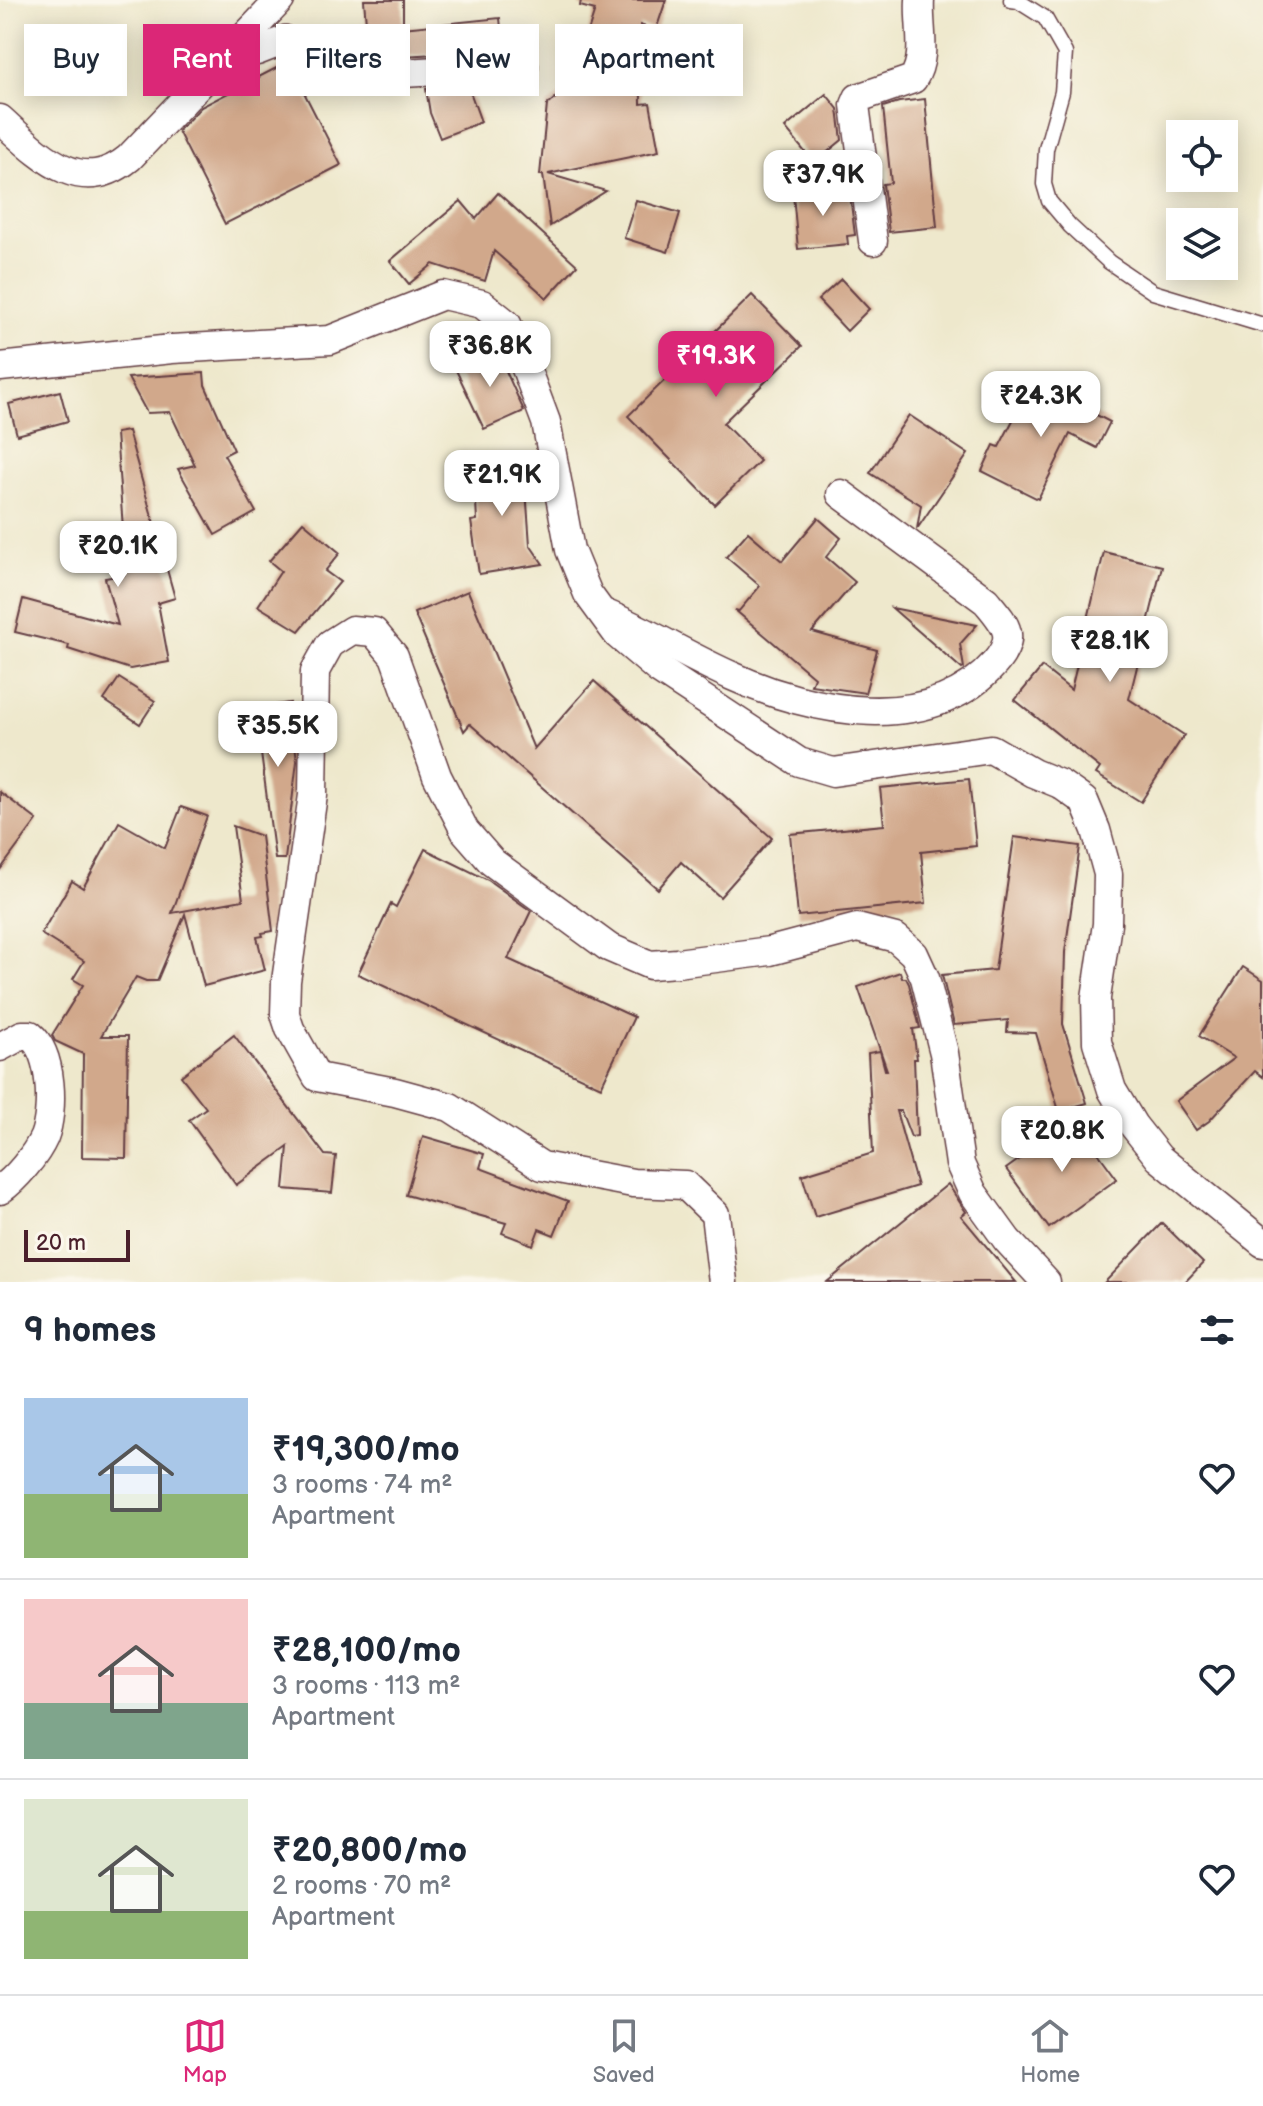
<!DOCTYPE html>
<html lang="en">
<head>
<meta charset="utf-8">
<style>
	:root { --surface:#fff; --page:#f2f2f3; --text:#1f2937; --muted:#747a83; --line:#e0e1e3; --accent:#db2777 }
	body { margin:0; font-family:"Balsamiq Sans",sans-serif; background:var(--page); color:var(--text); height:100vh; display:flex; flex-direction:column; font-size:30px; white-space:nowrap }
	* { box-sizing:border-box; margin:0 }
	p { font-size:26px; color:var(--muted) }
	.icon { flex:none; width:44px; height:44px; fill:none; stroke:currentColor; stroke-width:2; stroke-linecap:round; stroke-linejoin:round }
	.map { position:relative; height:1282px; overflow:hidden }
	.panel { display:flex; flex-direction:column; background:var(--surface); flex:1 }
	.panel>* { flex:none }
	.top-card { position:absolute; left:24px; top:24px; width:800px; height:72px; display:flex; gap:16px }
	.controls { position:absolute; left:1166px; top:120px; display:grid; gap:16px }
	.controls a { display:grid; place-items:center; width:72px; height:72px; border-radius:0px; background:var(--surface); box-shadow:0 4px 20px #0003; font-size:40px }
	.scale { position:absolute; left:24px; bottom:20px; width:106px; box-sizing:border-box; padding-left:8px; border:4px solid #4a1f2b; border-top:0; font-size:22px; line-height:28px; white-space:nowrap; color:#4a1f2b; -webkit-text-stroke:6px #fbf7ec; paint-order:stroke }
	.price { position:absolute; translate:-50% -68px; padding:0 18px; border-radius:16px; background:#fff; color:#222; font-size:26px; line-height:52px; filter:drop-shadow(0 2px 4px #0008) }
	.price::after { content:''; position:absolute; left:50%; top:48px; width:24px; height:18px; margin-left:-12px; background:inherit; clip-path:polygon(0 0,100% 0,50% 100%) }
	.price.active { background:var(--accent); color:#fff }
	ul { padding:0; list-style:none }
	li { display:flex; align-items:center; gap:24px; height:200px; padding:0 24px }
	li+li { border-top:2px solid var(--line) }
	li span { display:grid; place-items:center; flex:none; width:224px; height:160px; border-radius:0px; color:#555 }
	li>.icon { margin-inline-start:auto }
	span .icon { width:96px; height:96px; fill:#fffc; stroke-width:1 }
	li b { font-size:34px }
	h2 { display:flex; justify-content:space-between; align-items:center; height:96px; padding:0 24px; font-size:34px }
	.chip { padding:0 28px; border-radius:0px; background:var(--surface); box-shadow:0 4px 20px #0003; font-size:28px; line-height:72px }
	.chip.active { background:var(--accent); color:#fff }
	.tabs { display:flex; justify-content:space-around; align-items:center; height:112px; border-top:2px solid var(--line); background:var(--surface); font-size:22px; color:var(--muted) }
	.tabs a { display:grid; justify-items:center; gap:4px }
	.tabs .active { color:var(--accent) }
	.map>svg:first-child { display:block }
	.building { fill:#d1a88b }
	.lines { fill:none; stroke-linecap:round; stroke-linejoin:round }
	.lane-casing { stroke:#633d43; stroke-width:17 }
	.street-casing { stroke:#633d43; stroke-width:31 }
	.lane { stroke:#fff; stroke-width:14 }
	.street { stroke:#fff; stroke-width:28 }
</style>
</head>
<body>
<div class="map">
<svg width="1263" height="1282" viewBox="0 0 1263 1282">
	<rect width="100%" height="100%" fill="#fbf7ec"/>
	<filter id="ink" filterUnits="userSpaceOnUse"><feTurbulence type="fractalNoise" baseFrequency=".0125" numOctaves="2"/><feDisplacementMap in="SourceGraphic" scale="16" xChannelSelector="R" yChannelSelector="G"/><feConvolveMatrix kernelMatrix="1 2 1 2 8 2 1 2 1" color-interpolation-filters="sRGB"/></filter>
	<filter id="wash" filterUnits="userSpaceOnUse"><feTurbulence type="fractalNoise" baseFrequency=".006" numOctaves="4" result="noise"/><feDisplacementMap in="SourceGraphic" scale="32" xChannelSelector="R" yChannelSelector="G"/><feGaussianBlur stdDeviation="1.8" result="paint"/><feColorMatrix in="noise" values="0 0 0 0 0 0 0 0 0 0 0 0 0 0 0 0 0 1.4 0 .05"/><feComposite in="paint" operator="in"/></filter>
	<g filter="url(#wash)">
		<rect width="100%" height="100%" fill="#eee8cc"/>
		<g id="blocks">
			<g class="building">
				<path d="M364,0H403V28L500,18L503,50L369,58Z"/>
				<path d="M581,0H666L656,30L640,25L641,104L650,103L659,151L548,174L606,191L550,226L543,175H540L547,105L567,88L564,89L570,36L586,38L595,10L580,6Z"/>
				<path d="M286,63L291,67L341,165L225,224L178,131L201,107Z"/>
				<path d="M468,86L481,122L440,138L430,113L426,89Z"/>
				<path d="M826,94L838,109L842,140L814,163L785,128Z"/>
				<path d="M925,99L937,227L889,232L883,184L891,183L883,107L899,102Z"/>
				<path d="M849,188L855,235L847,236L848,244L798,249L793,194Z"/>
				<path d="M498,193L577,265L547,298L494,251L485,281L433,264L409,284L390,261L461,201L476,219Z"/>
				<path d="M636,200L680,213L668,252L624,238Z"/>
				<path d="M841,279L869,309L847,331L818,300Z"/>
				<path d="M752,295L802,346L723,423L760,461L715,505L628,416Z"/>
				<path d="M496,349L524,411L484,429L455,368Z"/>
				<path d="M204,373L205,385L234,450L224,455L256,512L215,535L178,469L195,465L170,412L147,413L128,378Z"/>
				<path d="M1033,382L1110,422L1097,448L1070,434L1038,499L982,471L994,445L999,447Z"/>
				<path d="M60,391L68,421L17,435L9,404Z"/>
				<path d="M909,415L968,454L917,529L921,505L870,473Z"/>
				<path d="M128,431L175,598L158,603L169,662L130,669L68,649L69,645L15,632L23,599L118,625L105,578L124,575L122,543L124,542L116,433Z"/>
				<path d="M524,461L530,545L543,564L479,574L471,521L477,520L474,465Z"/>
				<path d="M818,518L841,538L826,557L855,582L812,632L877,650L865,693L811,685L814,677L735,610L739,611L760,586L726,557L748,532L782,561Z"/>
				<path d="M303,522L340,553L325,571L340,582L299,631L258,606L281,571L269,561Z"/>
				<path d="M1104,552L1162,566L1129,699L1184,735L1141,802L1096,774L1100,768L1015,700L1042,667L1071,690Z"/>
				<path d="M468,591L534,749L594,681L772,838L720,897L681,862L658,889L470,724L464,731L414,613Z"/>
				<path d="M892,608L977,625L960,644L964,668L962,669Z"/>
				<path d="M119,678L155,701L140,724L104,700Z"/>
				<path d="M290,703L297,761L285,859H275L255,708Z"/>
				<path d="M969,779L976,846L921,852L926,903L798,916L790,834L884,825L880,788Z"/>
				<path d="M0,792L37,820L0,870Z"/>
				<path d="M181,807L207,816L172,913L243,900L233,826L261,836L273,931L262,933L263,936L257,937L265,970L204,986L185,914L157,981H146L136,977L101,1036H128L126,1158L82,1157L83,1054L55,1041L52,1035L83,985L73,979L84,961L41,934L72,881L83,888L119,822L165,848Z"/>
				<path d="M1014,837L1080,846L1065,952L1063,1024L1087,1103L1059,1111L1036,1033L1007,1032L1008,1020L954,1025L942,975L995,970Z"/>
				<path d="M425,849L488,880L531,911L508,959L634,1017L601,1087L358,974L391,904L396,907Z"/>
				<path d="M1243,967L1263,980V1077L1255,1071L1209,1121L1196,1130L1176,1101L1234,1058L1199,1036Z"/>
				<path d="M900,972L902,978H906L909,984L920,1028L913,1029L917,1059H914L917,1136L911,1137L901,1111H896L917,1186L815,1217L802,1175L873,1153L868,1053L880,1051L885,1070H887L858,987Z"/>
				<path d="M234,1035L325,1155L336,1156L332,1193L284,1189L288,1147L236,1185L189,1120L206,1108L181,1076Z"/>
				<path d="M1074,1120L1117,1179L1049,1228L1006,1169Z"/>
				<path d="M423,1136L484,1154L480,1168L568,1201L554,1235L539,1229L533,1245L502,1233L506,1223L406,1195Z"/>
				<path d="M948,1184L966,1212L961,1216L1016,1282H827Z"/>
				<path d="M1162,1223L1203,1263L1185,1282H1105Z"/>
			</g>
		</g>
	</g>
	<g filter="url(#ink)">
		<use href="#blocks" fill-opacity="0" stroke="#633d43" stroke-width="2"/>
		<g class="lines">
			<g class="lane-casing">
				<path id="lane" d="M1011,0L1018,1L1045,18L1065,53L1062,92L1046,149L1044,184L1049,201L1070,226L1109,262L1153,292L1263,325"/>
			</g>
			<g class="street-casing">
				<g id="street">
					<path d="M231,51H257L285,40L316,66L344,73L369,75L524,66"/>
					<path d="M0,119C39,154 79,199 129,158L280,0"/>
					<path d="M873,241L855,105L858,98L913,79C928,56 918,27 920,0"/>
					<path d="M0,367L172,349L330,340L443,295L482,304L507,324L527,371L546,422L570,550L588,594L618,635L658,669L799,762L833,772L991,749L1033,773L1060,784L1084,801L1096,830L1108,874L1107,924L1096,998L1097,1042L1112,1090L1133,1125L1159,1158L1263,1243"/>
					<path d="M606,614C649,632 689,657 732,676C810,712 930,737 995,663C1018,636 1005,624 986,601L841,494"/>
					<path d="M0,1047L22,1035H30C53,1054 54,1111 44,1137C36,1155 16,1179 0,1190"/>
					<path d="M723,1282L715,1214L685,1185L633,1183L542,1166L450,1107L395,1092L317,1077L290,1029L285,1014L286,981L313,795L315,671L330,644L352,630L374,632L394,656L437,776L465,831L492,862L608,947L650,965L677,963L770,951L857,928L896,938L914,954L925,978L944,1053L960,1164L973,1193L1007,1240L1046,1282"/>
				</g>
			</g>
			<use href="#lane" class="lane"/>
			<use href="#street" class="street"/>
		</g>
	</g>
</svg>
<div class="controls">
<a><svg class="icon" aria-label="locate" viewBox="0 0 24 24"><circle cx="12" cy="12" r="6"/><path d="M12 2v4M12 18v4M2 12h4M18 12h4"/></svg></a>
<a><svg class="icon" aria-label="layers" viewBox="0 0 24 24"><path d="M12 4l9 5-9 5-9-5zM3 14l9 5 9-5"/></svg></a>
</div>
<div class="scale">20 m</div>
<b class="price" style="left:823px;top:218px">₹37.9K</b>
<b class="price" style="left:490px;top:389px">₹36.8K</b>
<b class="price active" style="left:716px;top:399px">₹19.3K</b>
<b class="price" style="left:1041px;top:439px">₹24.3K</b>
<b class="price" style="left:502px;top:518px">₹21.9K</b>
<b class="price" style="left:118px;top:589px">₹20.1K</b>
<b class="price" style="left:1110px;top:684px">₹28.1K</b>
<b class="price" style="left:278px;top:769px">₹35.5K</b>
<b class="price" style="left:1062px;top:1174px">₹20.8K</b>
<div class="top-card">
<a class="chip">Buy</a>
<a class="chip active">Rent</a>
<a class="chip">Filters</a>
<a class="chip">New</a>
<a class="chip">Apartment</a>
</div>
</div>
<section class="panel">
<h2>9 homes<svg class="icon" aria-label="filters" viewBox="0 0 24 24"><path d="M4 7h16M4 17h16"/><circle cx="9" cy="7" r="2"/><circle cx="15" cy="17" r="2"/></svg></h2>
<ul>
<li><span style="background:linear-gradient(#a9c7e8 60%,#8fb573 0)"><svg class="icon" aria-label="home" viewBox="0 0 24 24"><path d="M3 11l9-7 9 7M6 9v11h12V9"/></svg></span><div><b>₹19,300/mo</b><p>3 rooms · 74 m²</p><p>Apartment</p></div><svg class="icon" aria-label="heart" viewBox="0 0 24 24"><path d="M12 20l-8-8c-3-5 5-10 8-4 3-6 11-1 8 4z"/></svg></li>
<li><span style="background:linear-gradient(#f6c9c9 65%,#7fa58c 0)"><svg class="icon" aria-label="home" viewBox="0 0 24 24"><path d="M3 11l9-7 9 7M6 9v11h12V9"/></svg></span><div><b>₹28,100/mo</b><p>3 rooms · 113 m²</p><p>Apartment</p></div><svg class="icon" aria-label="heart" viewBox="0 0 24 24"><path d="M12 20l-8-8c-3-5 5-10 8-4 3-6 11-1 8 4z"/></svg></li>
<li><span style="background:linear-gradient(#dfe7d0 70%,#8fb573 0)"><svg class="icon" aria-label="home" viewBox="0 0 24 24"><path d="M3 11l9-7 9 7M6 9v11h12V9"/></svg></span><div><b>₹20,800/mo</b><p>2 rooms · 70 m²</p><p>Apartment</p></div><svg class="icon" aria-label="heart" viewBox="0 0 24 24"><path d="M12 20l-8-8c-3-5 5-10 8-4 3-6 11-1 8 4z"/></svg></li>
</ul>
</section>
<nav class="tabs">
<a class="active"><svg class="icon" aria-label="map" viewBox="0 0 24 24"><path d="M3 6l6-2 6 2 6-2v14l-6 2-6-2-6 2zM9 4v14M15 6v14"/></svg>Map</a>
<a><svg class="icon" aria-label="saved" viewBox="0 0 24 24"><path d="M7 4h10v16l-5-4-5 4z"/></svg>Saved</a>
<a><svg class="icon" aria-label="home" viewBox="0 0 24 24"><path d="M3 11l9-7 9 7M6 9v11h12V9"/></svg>Home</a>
</nav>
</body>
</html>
